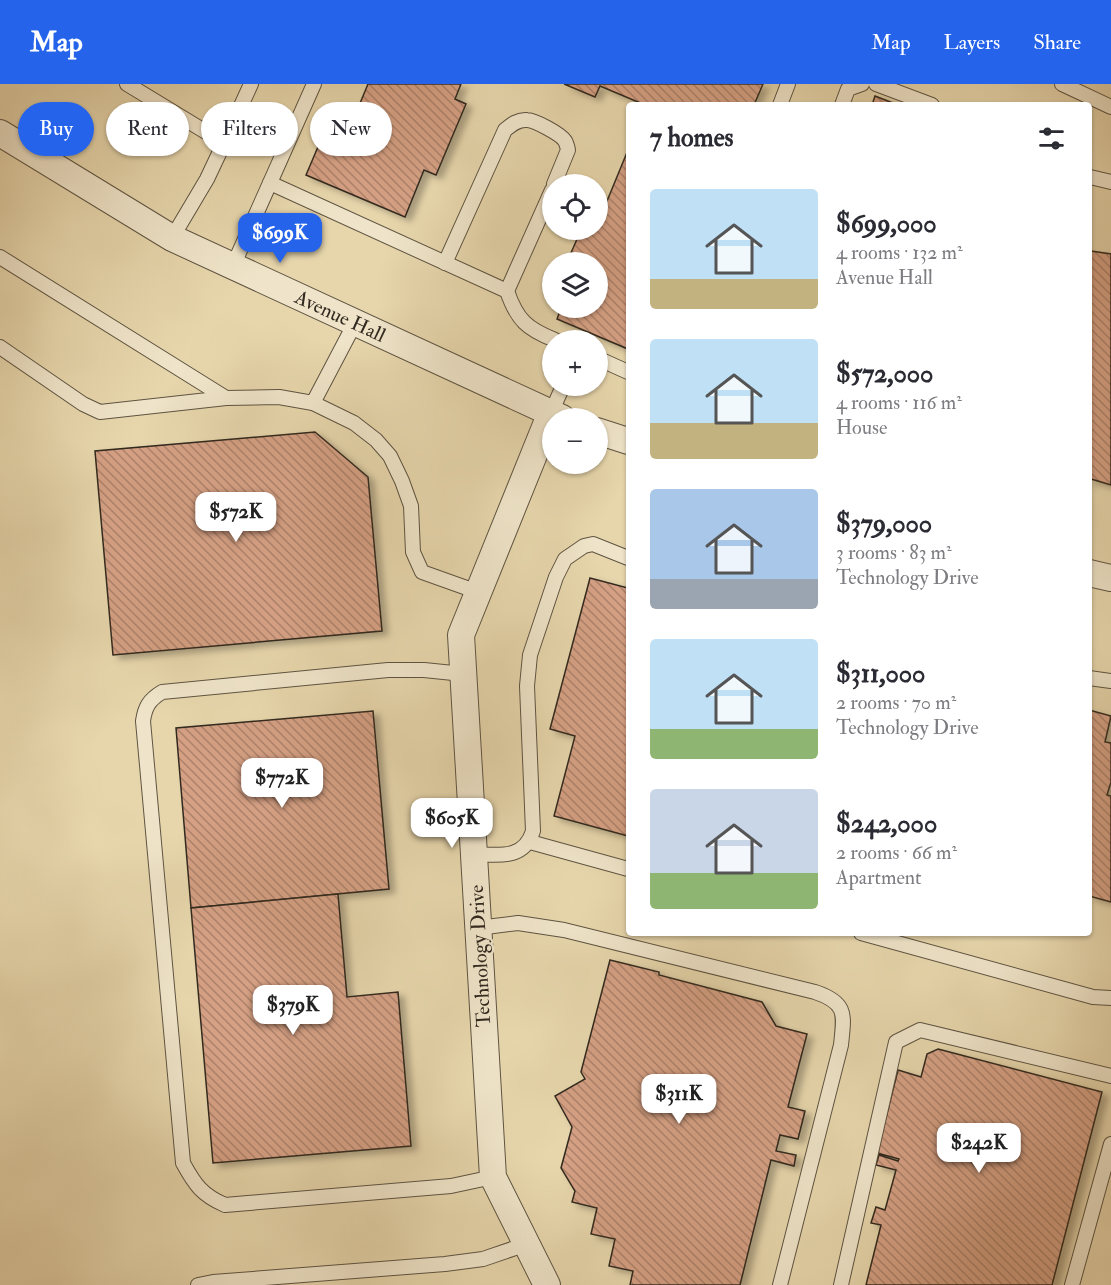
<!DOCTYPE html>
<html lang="en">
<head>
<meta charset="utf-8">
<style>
	:root { --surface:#fff; --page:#f2f2f3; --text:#2b2b33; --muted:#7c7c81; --accent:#2563eb }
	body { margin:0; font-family:"IM FELL Double Pica",serif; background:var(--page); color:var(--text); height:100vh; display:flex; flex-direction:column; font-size:22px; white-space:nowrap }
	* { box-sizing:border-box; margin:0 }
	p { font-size:20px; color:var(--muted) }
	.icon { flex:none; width:33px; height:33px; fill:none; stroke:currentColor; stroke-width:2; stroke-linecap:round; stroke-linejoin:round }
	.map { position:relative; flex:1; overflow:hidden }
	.sheet { position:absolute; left:626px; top:18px; width:466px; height:834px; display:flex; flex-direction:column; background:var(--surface); border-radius:6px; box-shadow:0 2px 4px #0004 }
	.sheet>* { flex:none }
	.banner { position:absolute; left:18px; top:18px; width:518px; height:54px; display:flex; gap:12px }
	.buttons { position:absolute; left:542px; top:90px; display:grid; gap:12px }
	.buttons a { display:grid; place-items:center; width:66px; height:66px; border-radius:50%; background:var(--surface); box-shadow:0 2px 4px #0004; font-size:30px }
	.price { position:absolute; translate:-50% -51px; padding:0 14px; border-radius:12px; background:#fff; color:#222; font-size:20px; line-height:39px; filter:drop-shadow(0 2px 3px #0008) }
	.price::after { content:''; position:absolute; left:50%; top:36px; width:18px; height:14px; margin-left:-9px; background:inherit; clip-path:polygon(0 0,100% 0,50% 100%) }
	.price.active { background:var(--accent); color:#fff }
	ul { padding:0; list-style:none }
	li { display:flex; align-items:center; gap:18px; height:150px; padding:0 24px }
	li span { display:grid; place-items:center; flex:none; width:168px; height:120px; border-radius:6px; color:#555 }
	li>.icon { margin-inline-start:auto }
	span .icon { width:72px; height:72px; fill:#fffc; stroke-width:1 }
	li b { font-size:26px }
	h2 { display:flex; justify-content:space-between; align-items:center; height:72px; padding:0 24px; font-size:26px }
	.chip { padding:0 21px; border-radius:27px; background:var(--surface); box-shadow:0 2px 4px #0004; font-size:21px; line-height:54px }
	.chip.active { background:var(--accent); color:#fff }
	header { display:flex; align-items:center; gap:36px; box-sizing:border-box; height:84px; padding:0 30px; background:var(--accent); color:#fff }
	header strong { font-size:28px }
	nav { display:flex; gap:33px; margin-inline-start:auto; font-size:21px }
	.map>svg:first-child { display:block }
	.building { fill:url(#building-back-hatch); stroke:#31291f; stroke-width:1.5; filter:url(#shadow) }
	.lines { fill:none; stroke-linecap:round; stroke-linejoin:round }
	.lane-casing { stroke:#5e5442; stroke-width:16 }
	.street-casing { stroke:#5e5442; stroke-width:28 }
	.lane { stroke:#efe4c9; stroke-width:14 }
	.street { stroke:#efe4c9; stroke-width:26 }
	.labels { text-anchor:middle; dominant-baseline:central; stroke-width:4.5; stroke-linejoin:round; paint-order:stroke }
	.street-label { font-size:20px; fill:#31291f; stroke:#efe4c9 }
</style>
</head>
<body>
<header>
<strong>Map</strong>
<nav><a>Map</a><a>Layers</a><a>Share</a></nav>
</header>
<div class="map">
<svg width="1111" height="1201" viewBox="0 0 1111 1201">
	<defs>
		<pattern id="building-back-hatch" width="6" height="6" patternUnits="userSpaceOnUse" patternTransform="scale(1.5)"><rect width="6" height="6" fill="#d5a084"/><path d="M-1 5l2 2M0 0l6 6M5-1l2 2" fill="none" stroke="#ad826b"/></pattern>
		<filter id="shadow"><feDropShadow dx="6" dy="4" stdDeviation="3" flood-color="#0004"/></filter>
	</defs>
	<rect width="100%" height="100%" fill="#e7d6ac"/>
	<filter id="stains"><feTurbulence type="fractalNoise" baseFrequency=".00333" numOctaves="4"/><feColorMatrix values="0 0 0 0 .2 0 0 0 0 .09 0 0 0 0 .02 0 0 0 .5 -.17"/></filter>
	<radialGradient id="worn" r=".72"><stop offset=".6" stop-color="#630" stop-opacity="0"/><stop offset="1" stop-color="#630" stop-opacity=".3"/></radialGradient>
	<g class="building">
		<path d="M368,0H461L455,15L466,20L436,91L424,86L405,133L306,91L326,44L346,53Z"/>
		<path d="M564,0H763L754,21H645L600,2L595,13Z"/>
		<path d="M875,12L898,21H872Z"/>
		<path d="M628,66V265L557,235L561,224H597V178H567L581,146H597V113L607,117Z"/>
		<path d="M1091,167L1111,170V401L1091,395L1089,400V173Z"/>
		<path d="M315,348L368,393L382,547L113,571L95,367Z"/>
		<path d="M590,494L628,504V752L554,732L575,652L550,645Z"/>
		<path d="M1089,626L1111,632L1105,658L1111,659V698L1107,711L1111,712V818L1089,812Z"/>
		<path d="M373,627L389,805L191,824L176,644Z"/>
		<path d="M338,810L347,913L398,908L411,1062L213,1079L191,824Z"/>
		<path d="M610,876L659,888V891L762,918L776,942L807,950L788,1023L805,1027L798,1055L780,1051L776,1067L796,1071L794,1082L771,1076L740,1201H630L633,1187L609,1182L615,1155L591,1150L597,1124L572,1118L575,1107L561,1084L572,1043L555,1012L585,995L581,988Z"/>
		<path d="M938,965L1102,1008L1052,1201H866L881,1141L871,1139L876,1123L885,1126L896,1086L876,1081L879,1071L898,1077L899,1075L877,1069L898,986L921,993L927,970Z"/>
	</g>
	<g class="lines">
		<g class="lane-casing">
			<g id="lane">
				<path d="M127,0L224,59L251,0"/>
				<path d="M876,0L932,21"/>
				<path d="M1062,0L1111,23"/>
				<path d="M780,21L788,0"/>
				<path d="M842,21L848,5L862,0"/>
				<path d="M1089,94L1090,93L1111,98"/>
				<path d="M270,99L507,207C517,236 527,245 555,256"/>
				<path d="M172,154L207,95L224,59"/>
				<path d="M0,173L226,314L279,313L313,319L354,339L376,356L390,372L402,397L411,422L413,468L422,488L478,508"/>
				<path d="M445,179L505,46C511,41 518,35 527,36C534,36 561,50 565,57C566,58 568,65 568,66L554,100"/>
				<path d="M233,182L314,0"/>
				<path d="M507,207L552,106"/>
				<path d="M0,263L83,320L100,328L226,314"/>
				<path d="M597,274L628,288"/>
				<path d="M313,319L355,239"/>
				<path d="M550,331L563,302"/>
				<path d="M463,590L424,586H388L162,608C149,616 145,623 143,637L183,1079C195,1101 202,1111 225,1121L451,1102L493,1093"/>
				<path d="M1089,594L1111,597"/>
				<path d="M530,758L628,785"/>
				<path d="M474,770C499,771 524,776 533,747L527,602L530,571L556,493L565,475L584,462L593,460L628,474"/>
				<path d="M478,844L518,839L564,846L815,908C848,919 844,931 841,961L780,1201"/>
				<path d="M861,849L1093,913L1111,914"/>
				<path d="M198,1201L213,1198L445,1180L483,1175L527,1160"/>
				<path d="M841,1201L896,958L920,946L1111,992"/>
				<path d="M1072,1201L1111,1060"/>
			</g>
		</g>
		<g class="street-casing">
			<g id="street">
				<path id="s1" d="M0,49L172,154L562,334"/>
				<path d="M597,347L628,357"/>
				<path d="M1089,489L1111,494"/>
				<path d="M547,1201L493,1093L461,551L550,331"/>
			</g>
		</g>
		<use href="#lane" class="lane"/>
		<use href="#street" class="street"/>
	</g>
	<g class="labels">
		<g class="street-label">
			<text stroke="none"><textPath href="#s1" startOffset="387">Avenue Hall</textPath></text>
			<text transform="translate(480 872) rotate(-93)">Technology Drive</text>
		</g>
	</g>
	<rect width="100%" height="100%" filter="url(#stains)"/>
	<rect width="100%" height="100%" fill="url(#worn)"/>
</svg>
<div class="buttons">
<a><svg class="icon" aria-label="locate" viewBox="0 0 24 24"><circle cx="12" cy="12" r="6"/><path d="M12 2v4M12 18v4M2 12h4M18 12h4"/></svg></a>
<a><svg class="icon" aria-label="layers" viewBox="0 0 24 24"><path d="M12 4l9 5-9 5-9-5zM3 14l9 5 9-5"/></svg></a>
<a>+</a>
<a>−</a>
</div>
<b class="price active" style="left:280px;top:180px">$699K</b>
<b class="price" style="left:236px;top:459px">$572K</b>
<b class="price" style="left:282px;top:725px">$772K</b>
<b class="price" style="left:452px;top:765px">$605K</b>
<b class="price" style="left:293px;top:952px">$379K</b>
<b class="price" style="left:679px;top:1041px">$311K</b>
<b class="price" style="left:979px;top:1090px">$242K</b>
<div class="banner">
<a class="chip active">Buy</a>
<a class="chip">Rent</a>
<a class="chip">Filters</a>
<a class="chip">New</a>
</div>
<section class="sheet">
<h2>7 homes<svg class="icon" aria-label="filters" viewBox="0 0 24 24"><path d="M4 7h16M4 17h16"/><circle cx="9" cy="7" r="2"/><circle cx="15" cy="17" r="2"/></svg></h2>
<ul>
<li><span style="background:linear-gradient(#bfe0f5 75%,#c2b280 0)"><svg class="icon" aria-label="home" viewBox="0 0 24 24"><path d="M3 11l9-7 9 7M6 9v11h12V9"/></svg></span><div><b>$699,000</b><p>4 rooms · 132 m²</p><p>Avenue Hall</p></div></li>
<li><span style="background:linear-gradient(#bfe0f5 70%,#c2b280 0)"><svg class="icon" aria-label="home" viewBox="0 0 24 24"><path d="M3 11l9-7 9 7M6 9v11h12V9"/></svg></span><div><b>$572,000</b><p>4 rooms · 116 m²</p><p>House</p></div></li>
<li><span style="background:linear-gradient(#a9c7e8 75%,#9aa5b1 0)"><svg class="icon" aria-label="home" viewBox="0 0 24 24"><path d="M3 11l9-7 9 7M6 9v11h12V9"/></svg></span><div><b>$379,000</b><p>3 rooms · 83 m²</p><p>Technology Drive</p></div></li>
<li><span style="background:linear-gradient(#bfe0f5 75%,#8fb573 0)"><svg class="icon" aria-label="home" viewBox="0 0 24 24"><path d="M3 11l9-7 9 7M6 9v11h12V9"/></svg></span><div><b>$311,000</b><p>2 rooms · 70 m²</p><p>Technology Drive</p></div></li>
<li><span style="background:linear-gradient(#c9d6e8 70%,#8fb573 0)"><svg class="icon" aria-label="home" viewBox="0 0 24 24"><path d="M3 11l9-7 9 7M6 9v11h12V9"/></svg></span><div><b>$242,000</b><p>2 rooms · 66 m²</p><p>Apartment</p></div></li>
</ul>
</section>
</div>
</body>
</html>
